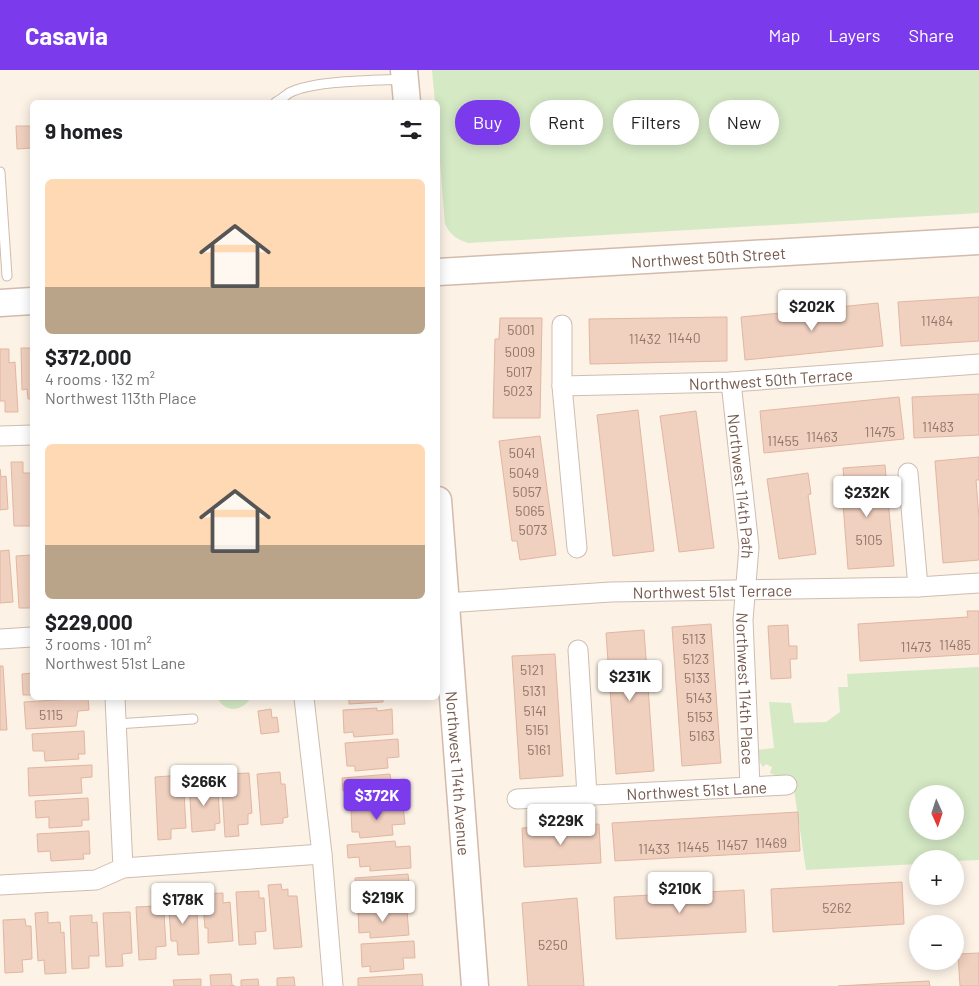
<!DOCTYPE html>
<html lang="en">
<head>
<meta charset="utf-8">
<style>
	:root { --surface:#fff; --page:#f2f2f2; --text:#202124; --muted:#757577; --accent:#7c3aed }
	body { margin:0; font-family:Barlow,sans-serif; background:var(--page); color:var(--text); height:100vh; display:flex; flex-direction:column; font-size:19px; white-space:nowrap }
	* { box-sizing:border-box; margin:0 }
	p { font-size:16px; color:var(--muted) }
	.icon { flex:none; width:28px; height:28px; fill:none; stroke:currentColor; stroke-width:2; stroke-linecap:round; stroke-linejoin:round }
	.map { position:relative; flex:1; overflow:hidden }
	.side { position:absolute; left:30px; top:30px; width:410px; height:600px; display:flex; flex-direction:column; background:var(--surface); border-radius:8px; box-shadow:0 2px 12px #0003 }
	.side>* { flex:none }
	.top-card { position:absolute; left:455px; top:30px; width:449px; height:45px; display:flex; gap:10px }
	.needle { width:32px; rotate:177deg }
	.fabs { position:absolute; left:909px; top:715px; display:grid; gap:10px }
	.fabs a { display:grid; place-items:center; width:55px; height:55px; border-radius:50%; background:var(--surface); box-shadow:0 2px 12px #0003; font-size:25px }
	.price { position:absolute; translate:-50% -42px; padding:0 11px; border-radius:5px; background:#fff; color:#222; font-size:16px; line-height:32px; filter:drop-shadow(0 1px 2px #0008) }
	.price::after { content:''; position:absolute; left:50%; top:30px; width:15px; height:11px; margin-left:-8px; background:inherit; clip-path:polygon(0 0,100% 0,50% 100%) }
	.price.selected { background:var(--accent); color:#fff }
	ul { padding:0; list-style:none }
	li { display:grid; align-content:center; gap:10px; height:265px; padding:0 15px }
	li span { display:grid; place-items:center; height:155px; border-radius:8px; color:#555 }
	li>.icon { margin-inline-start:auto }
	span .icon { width:90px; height:90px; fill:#fffc; stroke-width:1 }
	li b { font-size:21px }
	h2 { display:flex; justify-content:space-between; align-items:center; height:60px; padding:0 15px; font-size:21px }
	.pill { padding:0 18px; border-radius:22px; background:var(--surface); box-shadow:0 2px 12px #0003; font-size:18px; line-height:45px }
	.pill.selected { background:var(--accent); color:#fff }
	header { display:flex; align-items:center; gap:30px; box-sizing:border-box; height:70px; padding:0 25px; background:var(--accent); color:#fff }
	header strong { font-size:24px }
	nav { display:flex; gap:28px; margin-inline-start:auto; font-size:18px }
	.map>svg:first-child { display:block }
	.green { fill:#d5e9c5; fill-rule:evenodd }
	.building { fill:#f0d0bf; stroke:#e2b6a0 }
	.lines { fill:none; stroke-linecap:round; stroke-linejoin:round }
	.lane-casing { stroke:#cfbcb0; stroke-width:11 }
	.street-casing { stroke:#cfbcb0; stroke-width:21 }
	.secondary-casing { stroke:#d2bbad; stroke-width:29 }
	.lane { stroke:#fff; stroke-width:9 }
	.street { stroke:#fff; stroke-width:19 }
	.secondary { stroke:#fff; stroke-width:26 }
	.labels { text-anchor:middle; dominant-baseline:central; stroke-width:5; stroke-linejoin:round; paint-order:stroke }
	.number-label { font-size:14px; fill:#937669 }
	.street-label { font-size:16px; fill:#74584c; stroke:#fef6ed }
</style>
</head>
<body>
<header>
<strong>Casavia</strong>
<nav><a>Map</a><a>Layers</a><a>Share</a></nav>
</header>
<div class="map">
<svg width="979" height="916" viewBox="0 0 979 916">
	<rect width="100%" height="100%" fill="#fcf2e6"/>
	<g class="green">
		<path d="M432,0H979V143L468,173C457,169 450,165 445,154L438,68V32H435Z"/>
		<path d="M979,597V790L955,791V789H918L917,794L806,800L793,713L770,703L772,697L766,694L763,697C759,692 758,687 757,680L774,678L769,632L791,633L794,653L826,652L840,642L838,617H848L847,604ZM918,724H955V761H918Z"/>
		<path d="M219,628H251C242,640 230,644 219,631Z"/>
	</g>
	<g class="building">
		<path d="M16,56H32V78L17,79Z"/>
		<path d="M979,227V271L901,276L898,232Z"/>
		<path d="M878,233L883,276L745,290L741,247Z"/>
		<path d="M727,247V291L590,294L589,249Z"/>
		<path d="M500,248H542L540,348H493L495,269H499Z"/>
		<path d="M21,278H32V329H28L27,319L22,320Z"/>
		<path d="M0,279H9V293L15,292L18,342H5V331H0Z"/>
		<path d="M979,324V365L914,368L912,327Z"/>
		<path d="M899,327L904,369L764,383L760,341Z"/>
		<path d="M638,340L654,481L613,486L597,345Z"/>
		<path d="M696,341L714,478L679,482L660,346Z"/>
		<path d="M540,366L556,485L520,490L517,471H512L499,371Z"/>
		<path d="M979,387V410H976L979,448V490L943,493L935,391Z"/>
		<path d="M11,392H23V403H32V456H14Z"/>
		<path d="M885,395L894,496L848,499L842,421H845L843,398Z"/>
		<path d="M0,399L1,407L6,406L8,439L0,440Z"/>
		<path d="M808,403L811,424L808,425L816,484L779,489L767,409Z"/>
		<path d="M9,480L13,532L0,533V481Z"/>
		<path d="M32,485V538H19L16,486Z"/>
		<path d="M967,541H979V584L860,591L858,554L968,547Z"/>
		<path d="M711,554L721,693L682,696L672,557Z"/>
		<path d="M788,555L789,576H797V589H790L791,608L771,609L768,556Z"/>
		<path d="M644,560L654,701L616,704L606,563Z"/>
		<path d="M555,584L563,706L520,709L512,586Z"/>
		<path d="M0,596H3L7,660H0Z"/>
		<path d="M32,603V625H23L22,604Z"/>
		<path d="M88,628L89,640L78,641L76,656L26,659L24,632Z"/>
		<path d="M344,628H383V632L349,634V628Z"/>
		<path d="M377,638V641L392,639L393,664L354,667L353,662L344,663L343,640Z"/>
		<path d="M271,639L272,648L277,647L279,662L261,664L258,641Z"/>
		<path d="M84,661L85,684H78L79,689L45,691L44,681H33L32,664Z"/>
		<path d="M398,669L399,687L387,688L388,698L355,701V696H347L345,673Z"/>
		<path d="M92,695V707L81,708L82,723L29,726L28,698Z"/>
		<path d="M280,702L281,714H285L288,747L283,748V753L261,755L257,704Z"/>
		<path d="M249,703L252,743L248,744V754L238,755L239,766L225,767L222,718H229L228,704Z"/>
		<path d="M390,704L391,710L405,709L406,731L365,734V730L355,731L354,720L343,721L342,708Z"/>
		<path d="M183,705L186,758L171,759V769L158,770L155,707Z"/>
		<path d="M207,710V721L218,720L220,753L215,754V760L192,762L189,711Z"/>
		<path d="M88,728L89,750H82V756L49,758V747L36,748L35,731Z"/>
		<path d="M403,736L405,754L392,755L393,765L360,768L359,762H352L351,741Z"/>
		<path d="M798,742L800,781L615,791L612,753Z"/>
		<path d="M599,754L601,793L524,797L522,758Z"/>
		<path d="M89,761L90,784H83L84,789L51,791L50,781L38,782L37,764Z"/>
		<path d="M395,771L396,777L410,776L411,798L370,801V796L360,797L359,787L348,788L347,775Z"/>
		<path d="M408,804L410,821H398V832L365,835V829L357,830L355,808Z"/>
		<path d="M902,812L904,854L773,862L771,819Z"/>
		<path d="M281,814L282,820L288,819V826H297L302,877L274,879L268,815Z"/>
		<path d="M744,820L746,862L616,869L614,827Z"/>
		<path d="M181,821L182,832H192L193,842H197L199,884L178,885L177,871H171L168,822Z"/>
		<path d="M259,821V828H264L266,861L255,862L256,874L239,875L236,822Z"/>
		<path d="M223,823V833L230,832L233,871L208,873V858H205L202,824Z"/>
		<path d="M577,828L584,916H528L522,833Z"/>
		<path d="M158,836L159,843H164L166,876L156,877V889L139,890L136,837Z"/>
		<path d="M392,837V842L407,841L409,865L370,868V862L359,863L358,840Z"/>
		<path d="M48,842V853L60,852L61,863L64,862L66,903L45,904L44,890L38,891L35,843Z"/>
		<path d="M130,842L132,883L122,884L123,896L106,897L103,843Z"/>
		<path d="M92,845V853L97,852L99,886H89V898L72,899L70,846Z"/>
		<path d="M25,849L26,856H31L32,889L22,890L23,902L5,903L3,850Z"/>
		<path d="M414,871L415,888H403L404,899L370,902V896L362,897L361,874Z"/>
		<path d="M979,883V916H960L958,884Z"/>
		<path d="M231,904L232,915L235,916H211L210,905Z"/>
		<path d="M422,904L423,916H358V908Z"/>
		<path d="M294,907L295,916H277V908Z"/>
		<path d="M201,909V916H174L173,910Z"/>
		<path d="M258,909L259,916H241V910Z"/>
		<path d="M929,911L930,916H838Z"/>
	</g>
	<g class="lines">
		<g class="lane-casing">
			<g id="lane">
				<path d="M276,32C280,30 285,26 289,23C314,10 372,11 402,9"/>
				<path d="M0,102L7,206"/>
				<path d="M116,654L193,649"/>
			</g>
		</g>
		<g class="street-casing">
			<g id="street">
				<path d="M562,255V316L577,478"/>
				<path id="s1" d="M731,312L749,477L743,550L750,716"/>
				<path id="s2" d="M562,316L731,312L979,294"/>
				<path d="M0,366L32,365"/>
				<path d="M908,403L918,517"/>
				<path id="s3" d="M438,531L445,533L611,522L918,517L979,513"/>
				<path d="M0,569L32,567"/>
				<path d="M578,580L587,725"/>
				<path d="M115,628L123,798"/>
				<path d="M304,628L322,784L333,916"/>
				<path id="s4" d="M517,729L787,715"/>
				<path d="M0,815L96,810L123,798L322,784"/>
			</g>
		</g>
		<g class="secondary-casing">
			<g id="secondary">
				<path d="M404,0L407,32"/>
				<path id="s5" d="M438,202L979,171"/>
				<path d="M0,233L32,231"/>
				<path id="s6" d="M438,430L475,916"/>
			</g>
		</g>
		<use href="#lane" class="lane"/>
		<use href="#street" class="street"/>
		<use href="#secondary" class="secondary"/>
	</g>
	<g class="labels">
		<g class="number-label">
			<text x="937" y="250">11484</text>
			<text x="521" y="259">5001</text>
			<text x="684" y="267">11440</text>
			<text x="645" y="268">11432</text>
			<text x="520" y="281">5009</text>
			<text x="519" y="301">5017</text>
			<text x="518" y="320">5023</text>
			<text x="938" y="356">11483</text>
			<text x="880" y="361">11475</text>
			<text x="822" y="366">11463</text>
			<text x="783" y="370">11455</text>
			<text x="522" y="382">5041</text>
			<text x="524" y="402">5049</text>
			<text x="527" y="421">5057</text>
			<text x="530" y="440">5065</text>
			<text x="533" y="459">5073</text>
			<text x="869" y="469">5105</text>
			<text x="694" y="568">5113</text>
			<text x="955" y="574">11485</text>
			<text x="916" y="576">11473</text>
			<text x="696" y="588">5123</text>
			<text x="532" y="599">5121</text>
			<text x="697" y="607">5133</text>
			<text x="534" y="620">5131</text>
			<text x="699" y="627">5143</text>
			<text x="535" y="640">5141</text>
			<text x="51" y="644">5115</text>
			<text x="700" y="646">5153</text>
			<text x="537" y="659">5151</text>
			<text x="702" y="665">5163</text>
			<text x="539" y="679">5161</text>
			<text x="771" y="772">11469</text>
			<text x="732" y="774">11457</text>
			<text x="693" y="776">11445</text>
			<text x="654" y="778">11433</text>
			<text x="837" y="837">5262</text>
			<text x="553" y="874">5250</text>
		</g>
		<g class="street-label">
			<text stroke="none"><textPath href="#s5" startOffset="271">Northwest 50th Street</textPath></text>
			<text stroke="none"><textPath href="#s2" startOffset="209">Northwest 50th Terrace</textPath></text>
			<text stroke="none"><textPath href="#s1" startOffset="105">Northwest 114th Path</textPath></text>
			<text stroke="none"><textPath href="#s3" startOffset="275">Northwest 51st Terrace</textPath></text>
			<text stroke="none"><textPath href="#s1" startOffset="308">Northwest 114th Place</textPath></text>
			<text stroke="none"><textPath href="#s6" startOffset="274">Northwest 114th Avenue</textPath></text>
			<text stroke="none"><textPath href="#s4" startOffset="180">Northwest 51st Lane</textPath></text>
		</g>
	</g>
</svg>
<div class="fabs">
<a><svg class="needle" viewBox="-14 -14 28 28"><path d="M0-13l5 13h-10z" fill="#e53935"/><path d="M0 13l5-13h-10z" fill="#757577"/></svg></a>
<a>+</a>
<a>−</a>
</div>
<b class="price" style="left:812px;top:262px">$202K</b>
<b class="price" style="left:867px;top:448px">$232K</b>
<b class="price" style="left:630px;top:632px">$231K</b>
<b class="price" style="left:204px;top:737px">$266K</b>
<b class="price selected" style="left:377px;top:751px">$372K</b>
<b class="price" style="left:561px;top:776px">$229K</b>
<b class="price" style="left:680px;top:844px">$210K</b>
<b class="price" style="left:383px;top:853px">$219K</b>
<b class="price" style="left:183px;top:855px">$178K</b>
<div class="top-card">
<a class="pill selected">Buy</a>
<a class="pill">Rent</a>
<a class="pill">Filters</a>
<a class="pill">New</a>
</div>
<section class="side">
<h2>9 homes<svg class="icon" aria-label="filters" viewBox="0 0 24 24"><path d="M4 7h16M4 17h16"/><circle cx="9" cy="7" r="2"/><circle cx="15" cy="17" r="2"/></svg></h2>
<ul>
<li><span style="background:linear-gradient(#ffd9b3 70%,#b9a48a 0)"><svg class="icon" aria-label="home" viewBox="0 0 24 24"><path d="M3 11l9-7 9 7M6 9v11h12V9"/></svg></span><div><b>$372,000</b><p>4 rooms · 132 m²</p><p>Northwest 113th Place</p></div></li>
<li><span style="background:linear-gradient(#ffd9b3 65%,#b9a48a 0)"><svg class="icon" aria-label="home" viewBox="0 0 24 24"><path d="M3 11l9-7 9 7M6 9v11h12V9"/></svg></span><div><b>$229,000</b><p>3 rooms · 101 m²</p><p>Northwest 51st Lane</p></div></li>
</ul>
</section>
</div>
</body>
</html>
